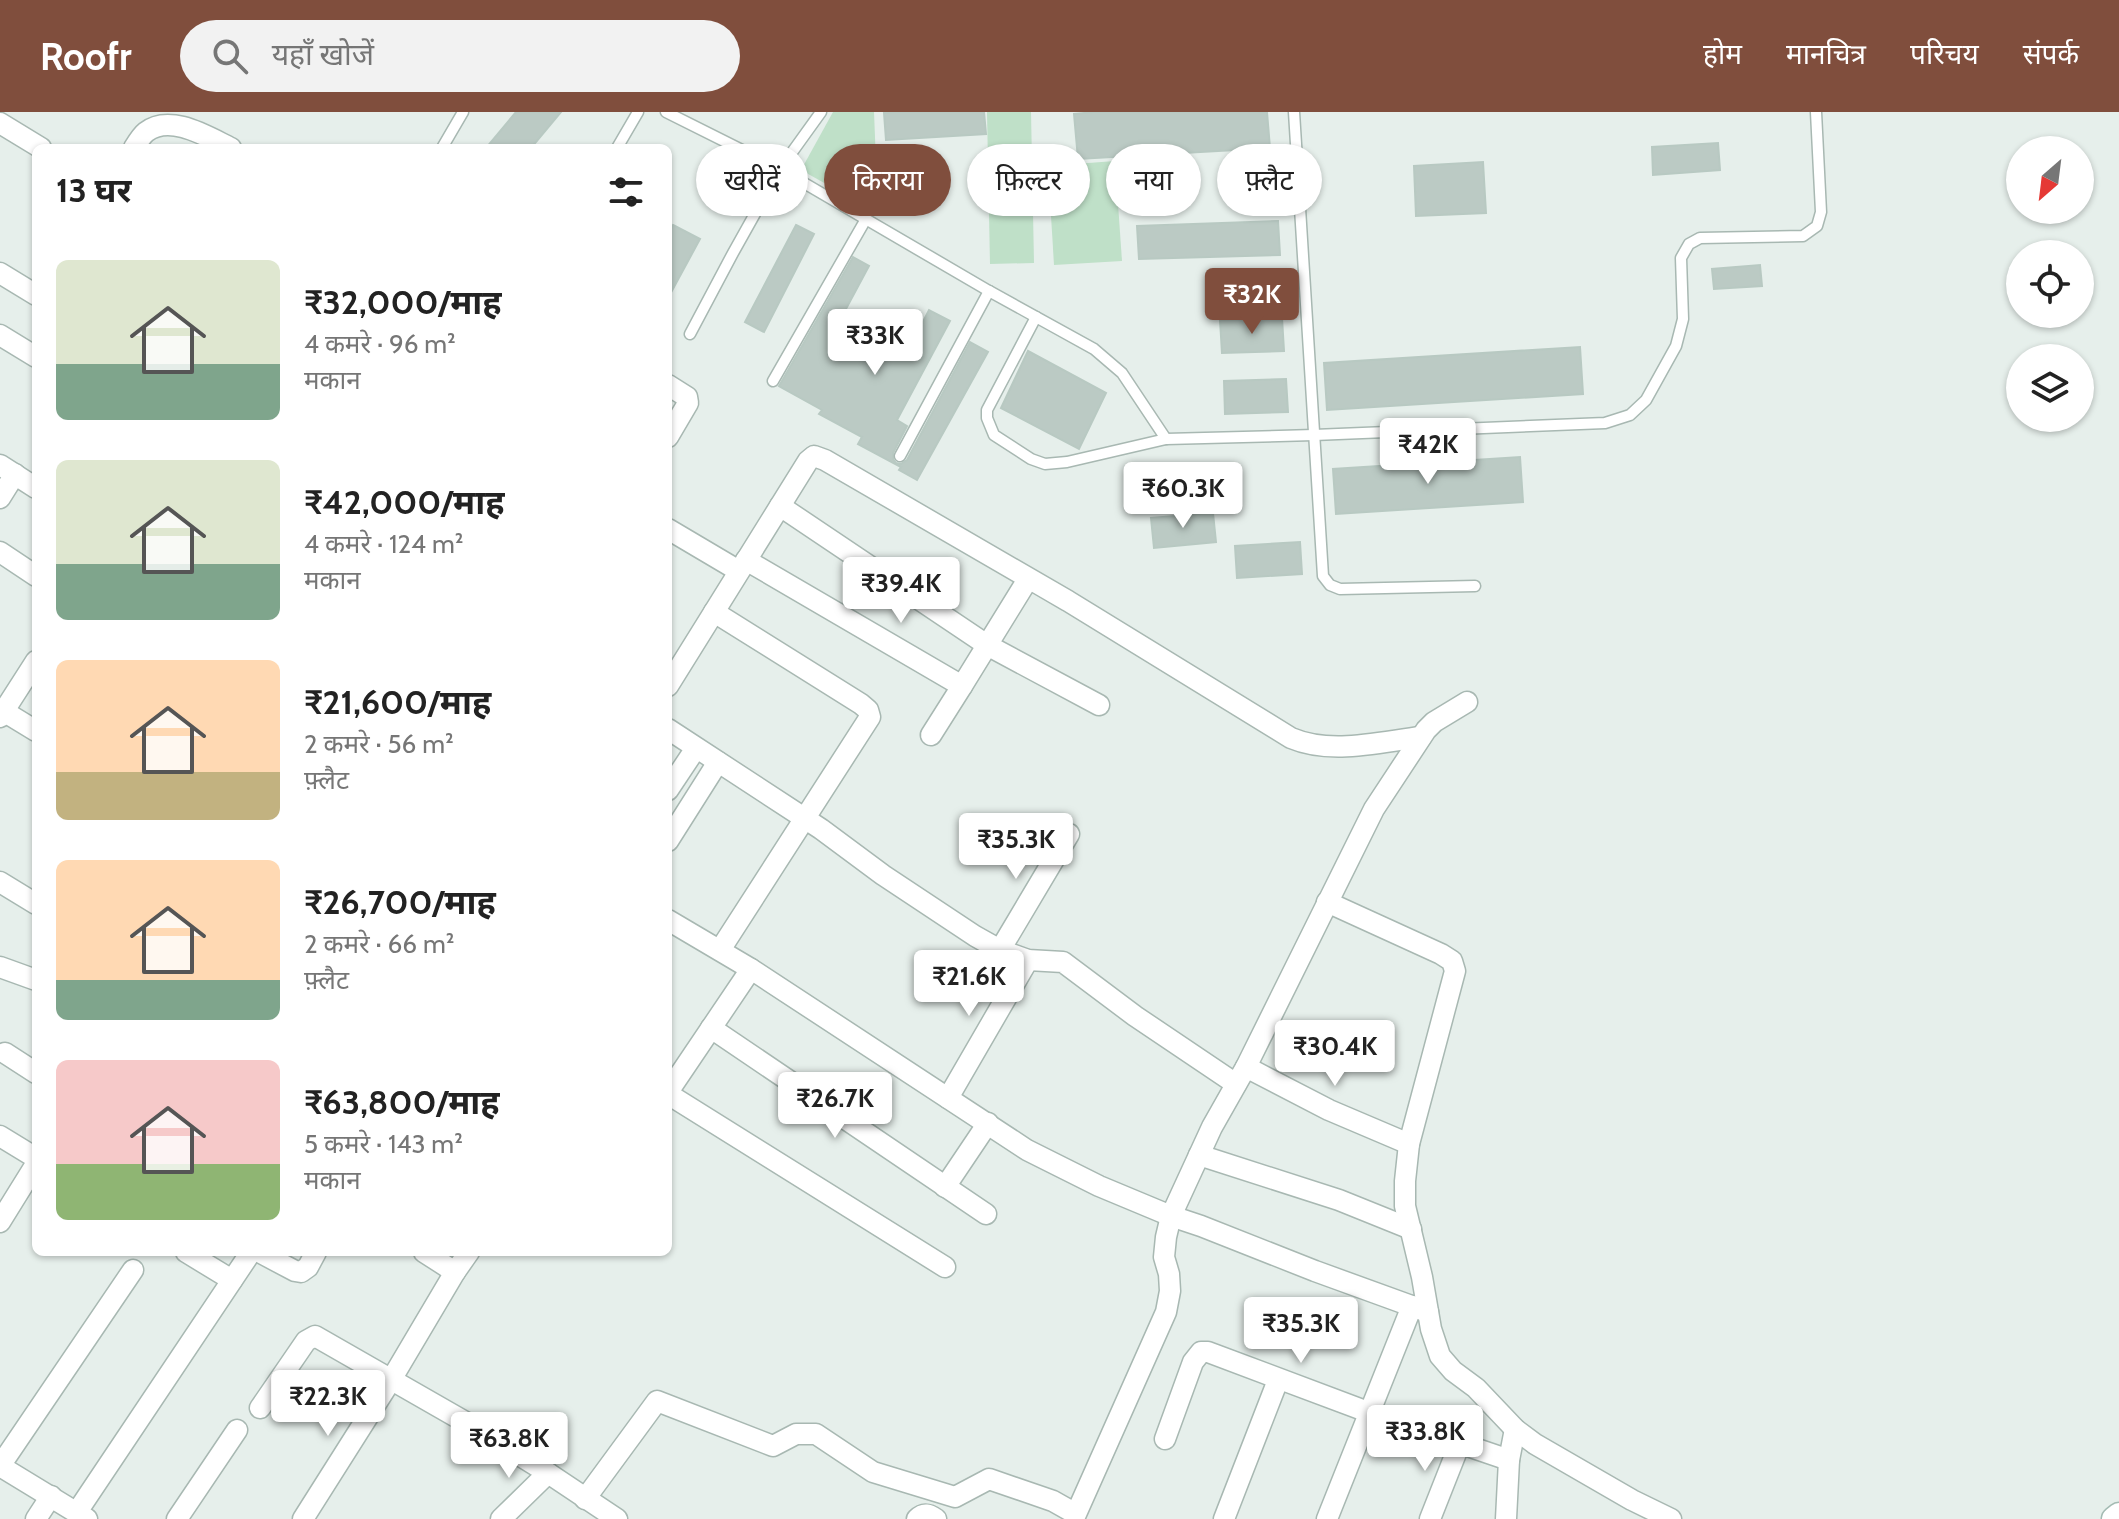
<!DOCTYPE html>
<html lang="hi">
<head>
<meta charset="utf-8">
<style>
	:root { --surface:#fff; --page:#f2f2f2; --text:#222; --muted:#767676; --accent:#804e3d }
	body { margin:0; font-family:Cabin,"Noto Sans Devanagari",sans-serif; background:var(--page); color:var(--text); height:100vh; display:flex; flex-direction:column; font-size:30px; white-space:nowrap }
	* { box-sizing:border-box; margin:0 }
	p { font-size:26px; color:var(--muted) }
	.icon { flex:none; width:44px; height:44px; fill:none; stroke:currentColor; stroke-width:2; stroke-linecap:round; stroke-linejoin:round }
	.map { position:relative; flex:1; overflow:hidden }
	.panel { position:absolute; left:32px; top:32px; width:640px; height:1112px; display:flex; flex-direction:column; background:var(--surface); border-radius:12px; box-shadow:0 2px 6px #0004 }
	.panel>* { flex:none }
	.top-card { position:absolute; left:696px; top:32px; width:760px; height:72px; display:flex; gap:16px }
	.needle { width:52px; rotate:208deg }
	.controls { position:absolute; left:2006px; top:24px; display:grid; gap:16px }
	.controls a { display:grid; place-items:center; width:88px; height:88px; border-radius:50%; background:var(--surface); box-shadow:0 2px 6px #0004; font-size:40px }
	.price { position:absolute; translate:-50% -68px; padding:0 18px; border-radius:8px; background:#fff; color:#222; font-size:26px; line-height:52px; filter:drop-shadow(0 2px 4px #0008) }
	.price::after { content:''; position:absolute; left:50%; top:48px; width:24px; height:18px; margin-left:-12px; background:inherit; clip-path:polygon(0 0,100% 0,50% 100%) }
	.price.on { background:var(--accent); color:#fff }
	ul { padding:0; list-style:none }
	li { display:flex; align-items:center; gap:24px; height:200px; padding:0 24px }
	li span { display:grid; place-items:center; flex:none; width:224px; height:160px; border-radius:12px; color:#555 }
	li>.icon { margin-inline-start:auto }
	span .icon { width:96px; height:96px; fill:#fffc; stroke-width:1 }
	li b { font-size:34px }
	h2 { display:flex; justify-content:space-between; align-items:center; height:96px; padding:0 24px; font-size:34px }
	.pill { padding:0 28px; border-radius:36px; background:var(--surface); box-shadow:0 2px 6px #0004; font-size:28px; line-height:72px }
	.pill.on { background:var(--accent); color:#fff }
	header { display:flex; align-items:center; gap:48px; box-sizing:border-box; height:112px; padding:0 40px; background:var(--accent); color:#fff }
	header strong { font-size:38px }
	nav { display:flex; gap:44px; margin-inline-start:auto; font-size:28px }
	.search { width:560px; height:72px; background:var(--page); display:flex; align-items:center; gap:20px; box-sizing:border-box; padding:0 28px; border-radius:44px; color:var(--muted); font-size:30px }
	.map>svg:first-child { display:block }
	.green { fill:#bfe0c8 }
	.building { fill:#bbcac4; stroke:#b8c9c2; stroke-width:2 }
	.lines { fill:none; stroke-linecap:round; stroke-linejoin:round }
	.lane-casing { stroke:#a8b8b2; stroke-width:13 }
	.street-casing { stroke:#a8b8b2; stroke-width:23 }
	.secondary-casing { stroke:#a4bbb3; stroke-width:27 }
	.lane { stroke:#fff; stroke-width:10 }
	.street { stroke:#fff; stroke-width:20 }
	.secondary { stroke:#fff; stroke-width:24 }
</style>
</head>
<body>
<header>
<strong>Roofr</strong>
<div class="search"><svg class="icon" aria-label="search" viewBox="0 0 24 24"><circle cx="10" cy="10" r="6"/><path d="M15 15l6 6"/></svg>यहाँ खोजें</div>
<nav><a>होम</a><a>मानचित्र</a><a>परिचय</a><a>संपर्क</a></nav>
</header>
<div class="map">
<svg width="2119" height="1407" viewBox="0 0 2119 1407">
	<rect width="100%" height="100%" fill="#e6efeb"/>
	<g class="green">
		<path d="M833,0H874L878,101L801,58Z"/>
		<path d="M987,0H1031L1034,151L990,152Z"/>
		<path d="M1115,49L1122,149L1054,153L1048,54Z"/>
	</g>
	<g class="building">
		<path d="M516,0H561L531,36H486Z"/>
		<path d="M896,0H984L986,22L886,28L884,1Z"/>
		<path d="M1094,0H1267L1270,36L1078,47L1074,2Z"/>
		<path d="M1718,31L1720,58L1653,63L1652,35Z"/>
		<path d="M1483,50L1486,101L1416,104L1414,54Z"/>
		<path d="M935,53L938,89L888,92L885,57Z"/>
		<path d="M1278,109L1280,143L1139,147L1137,114Z"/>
		<path d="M673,113L700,127L668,186V121Z"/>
		<path d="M796,113L814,122L764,220L745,210Z"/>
		<path d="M853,145L869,154L840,208L906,243L929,198L950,209L897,308L907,314L893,341V347L896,351L901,352L907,348L970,230L988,240L917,368L899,358L901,355L858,332L862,325L819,302L822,298L779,274Z"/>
		<path d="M1760,153L1762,174L1714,177L1712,157Z"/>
		<path d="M1282,206L1284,239L1222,241L1220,208Z"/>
		<path d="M1580,235L1583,282L1327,298L1324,251Z"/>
		<path d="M1028,239L1106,281L1079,337L1001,296Z"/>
		<path d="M1286,267L1288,300L1225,302L1224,269Z"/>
		<path d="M1520,345L1523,390L1336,402L1333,357Z"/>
		<path d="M1213,401L1216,430L1154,436L1151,406Z"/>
		<path d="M1300,430L1302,462L1237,466L1235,434Z"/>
	</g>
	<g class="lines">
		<g class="lane-casing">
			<g id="lane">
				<path d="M666,0L780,57L989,179L1094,237L1122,261L1166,327"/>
				<path d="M1294,0L1323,464L1330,473L1340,477L1475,474"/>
				<path d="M442,36L463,0"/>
				<path d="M617,36L638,0"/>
				<path d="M1036,205L987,298V306L994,323L1031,347L1045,352L1067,350L1166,327L1314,323L1605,311L1630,303L1646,288L1676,234L1683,207L1681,146L1689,132L1700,126L1803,124L1817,114L1821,100L1816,0"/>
				<path d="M690,222L733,141L780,57L821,0"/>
				<path d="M773,269L866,107"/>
				<path d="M900,344L989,179"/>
			</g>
		</g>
		<g class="street-casing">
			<g id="street">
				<path d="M0,11L41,36"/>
				<path d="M134,36C137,31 141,24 146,20C170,1 208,25 231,36"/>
				<path d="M0,161L36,183"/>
				<path d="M0,223L36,245"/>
				<path d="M668,273L687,285L688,291L668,325"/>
				<path d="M0,353L36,376"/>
				<path d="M0,386L15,362"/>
				<path d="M780,394L987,533L1099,593"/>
				<path d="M668,417L739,459"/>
				<path d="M0,440L36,464"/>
				<path d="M746,448L962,574L1028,467"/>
				<path d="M714,500L861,592L868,598L870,605L720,838"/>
				<path d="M668,574L808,349L814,344L825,348L1068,489L1291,626C1331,643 1379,630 1421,625"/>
				<path d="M0,597L36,619"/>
				<path d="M0,605L36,549"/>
				<path d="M668,617L821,717L883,763L975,824L1000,838L1028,848L1063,850L1135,904L1236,972"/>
				<path d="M931,623L962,574"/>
				<path d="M668,678L696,636"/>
				<path d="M668,729L718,650"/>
				<path d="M0,770L36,792"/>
				<path d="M1327,790L1441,842L1452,849L1455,859L1409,1032L1405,1069V1094L1422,1165L1431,1217L1440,1244L1453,1259L1476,1276L1515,1317L1535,1332L1632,1388L1671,1407"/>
				<path d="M668,808L751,857L1027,1038L1099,1074L1171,1104L1201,1114L1315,1159L1428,1200"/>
				<path d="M1000,838L1069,722"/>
				<path d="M0,855L36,868"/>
				<path d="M711,916L986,1102"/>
				<path d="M5,941L36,961"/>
				<path d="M1246,955L1329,998L1409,1032"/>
				<path d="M668,980L751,857"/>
				<path d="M668,982L945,1155"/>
				<path d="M948,986L1028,848"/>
				<path d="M0,1024L36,1046"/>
				<path d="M1199,1043L1339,1088L1411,1117"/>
				<path d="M945,1075L988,1011"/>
				<path d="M0,1110L36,1052"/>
				<path d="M186,1140L232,1168"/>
				<path d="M259,1140L295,1159L301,1160L308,1155L316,1140"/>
				<path d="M424,1140L455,1160L469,1140"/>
				<path d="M260,1296L306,1229L315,1224L467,1311L548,1361L617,1407"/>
				<path d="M1165,1327L1193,1250L1201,1240H1208L1368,1300L1509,1348"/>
				<path d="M585,1387L657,1289L773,1334L796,1322H816L873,1360L955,1385L989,1367L1053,1389L1076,1402L1166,1200L1170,1179L1169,1162L1164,1145L1166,1125L1171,1104L1212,1015L1246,955L1374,697L1426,618L1434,610L1467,590"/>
				<path d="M77,1400L251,1140"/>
				<path d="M36,1407L51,1384"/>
				<path d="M87,1407L0,1354L133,1158"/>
				<path d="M177,1407L237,1318"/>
				<path d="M303,1407L391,1268L455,1160"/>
				<path d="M501,1407L548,1361"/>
				<path d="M917,1407C924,1400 929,1402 936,1407"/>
				<path d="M1224,1407L1278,1268"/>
				<path d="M1327,1407L1412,1194"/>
				<path d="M1430,1407L1460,1331"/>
				<path d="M1506,1407L1509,1348L1515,1317"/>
			</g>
		</g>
		<g class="secondary-casing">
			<path id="secondary" d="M2114,1407L2119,1403"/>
		</g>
		<use href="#lane" class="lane"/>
		<use href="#street" class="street"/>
		<use href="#secondary" class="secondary"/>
	</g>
</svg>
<div class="controls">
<a><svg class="needle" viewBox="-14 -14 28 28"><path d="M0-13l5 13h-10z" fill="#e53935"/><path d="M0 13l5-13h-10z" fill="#767676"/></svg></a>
<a><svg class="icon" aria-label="locate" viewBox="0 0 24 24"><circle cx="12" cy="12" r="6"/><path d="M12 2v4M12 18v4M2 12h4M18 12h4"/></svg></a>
<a><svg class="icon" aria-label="layers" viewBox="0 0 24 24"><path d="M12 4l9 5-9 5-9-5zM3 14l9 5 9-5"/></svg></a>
</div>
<b class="price on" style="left:1252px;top:224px">₹32K</b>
<b class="price" style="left:875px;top:265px">₹33K</b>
<b class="price" style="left:1428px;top:374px">₹42K</b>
<b class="price" style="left:1183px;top:418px">₹60.3K</b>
<b class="price" style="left:901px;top:513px">₹39.4K</b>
<b class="price" style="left:1016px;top:769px">₹35.3K</b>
<b class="price" style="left:969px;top:906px">₹21.6K</b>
<b class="price" style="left:1335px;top:976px">₹30.4K</b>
<b class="price" style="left:835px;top:1028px">₹26.7K</b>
<b class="price" style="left:1301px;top:1253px">₹35.3K</b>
<b class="price" style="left:328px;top:1326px">₹22.3K</b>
<b class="price" style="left:1425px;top:1361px">₹33.8K</b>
<b class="price" style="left:509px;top:1368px">₹63.8K</b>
<div class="top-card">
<a class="pill">खरीदें</a>
<a class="pill on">किराया</a>
<a class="pill">फ़िल्टर</a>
<a class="pill">नया</a>
<a class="pill">फ़्लैट</a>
</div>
<section class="panel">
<h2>13 घर<svg class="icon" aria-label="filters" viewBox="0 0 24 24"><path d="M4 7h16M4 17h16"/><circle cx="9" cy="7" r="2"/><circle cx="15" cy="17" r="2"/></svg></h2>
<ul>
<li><span style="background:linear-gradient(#dfe7d0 65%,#7fa58c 0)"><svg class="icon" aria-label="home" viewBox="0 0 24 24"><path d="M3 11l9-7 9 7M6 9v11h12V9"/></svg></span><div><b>₹32,000/माह</b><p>4 कमरे · 96 m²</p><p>मकान</p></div></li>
<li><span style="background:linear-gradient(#dfe7d0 65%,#7fa58c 0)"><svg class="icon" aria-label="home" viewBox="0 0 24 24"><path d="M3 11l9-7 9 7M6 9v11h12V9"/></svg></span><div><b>₹42,000/माह</b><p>4 कमरे · 124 m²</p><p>मकान</p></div></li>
<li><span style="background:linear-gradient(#ffd9b3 70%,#c2b280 0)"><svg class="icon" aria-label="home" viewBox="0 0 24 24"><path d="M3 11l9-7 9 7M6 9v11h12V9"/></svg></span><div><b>₹21,600/माह</b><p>2 कमरे · 56 m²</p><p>फ़्लैट</p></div></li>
<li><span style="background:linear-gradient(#ffd9b3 75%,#7fa58c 0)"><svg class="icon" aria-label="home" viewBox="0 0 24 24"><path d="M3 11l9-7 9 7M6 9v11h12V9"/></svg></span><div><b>₹26,700/माह</b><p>2 कमरे · 66 m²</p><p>फ़्लैट</p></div></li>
<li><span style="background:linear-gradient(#f6c9c9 65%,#8fb573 0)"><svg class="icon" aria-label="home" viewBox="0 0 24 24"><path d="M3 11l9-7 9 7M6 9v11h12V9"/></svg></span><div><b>₹63,800/माह</b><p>5 कमरे · 143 m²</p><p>मकान</p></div></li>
</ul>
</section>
</div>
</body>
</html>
